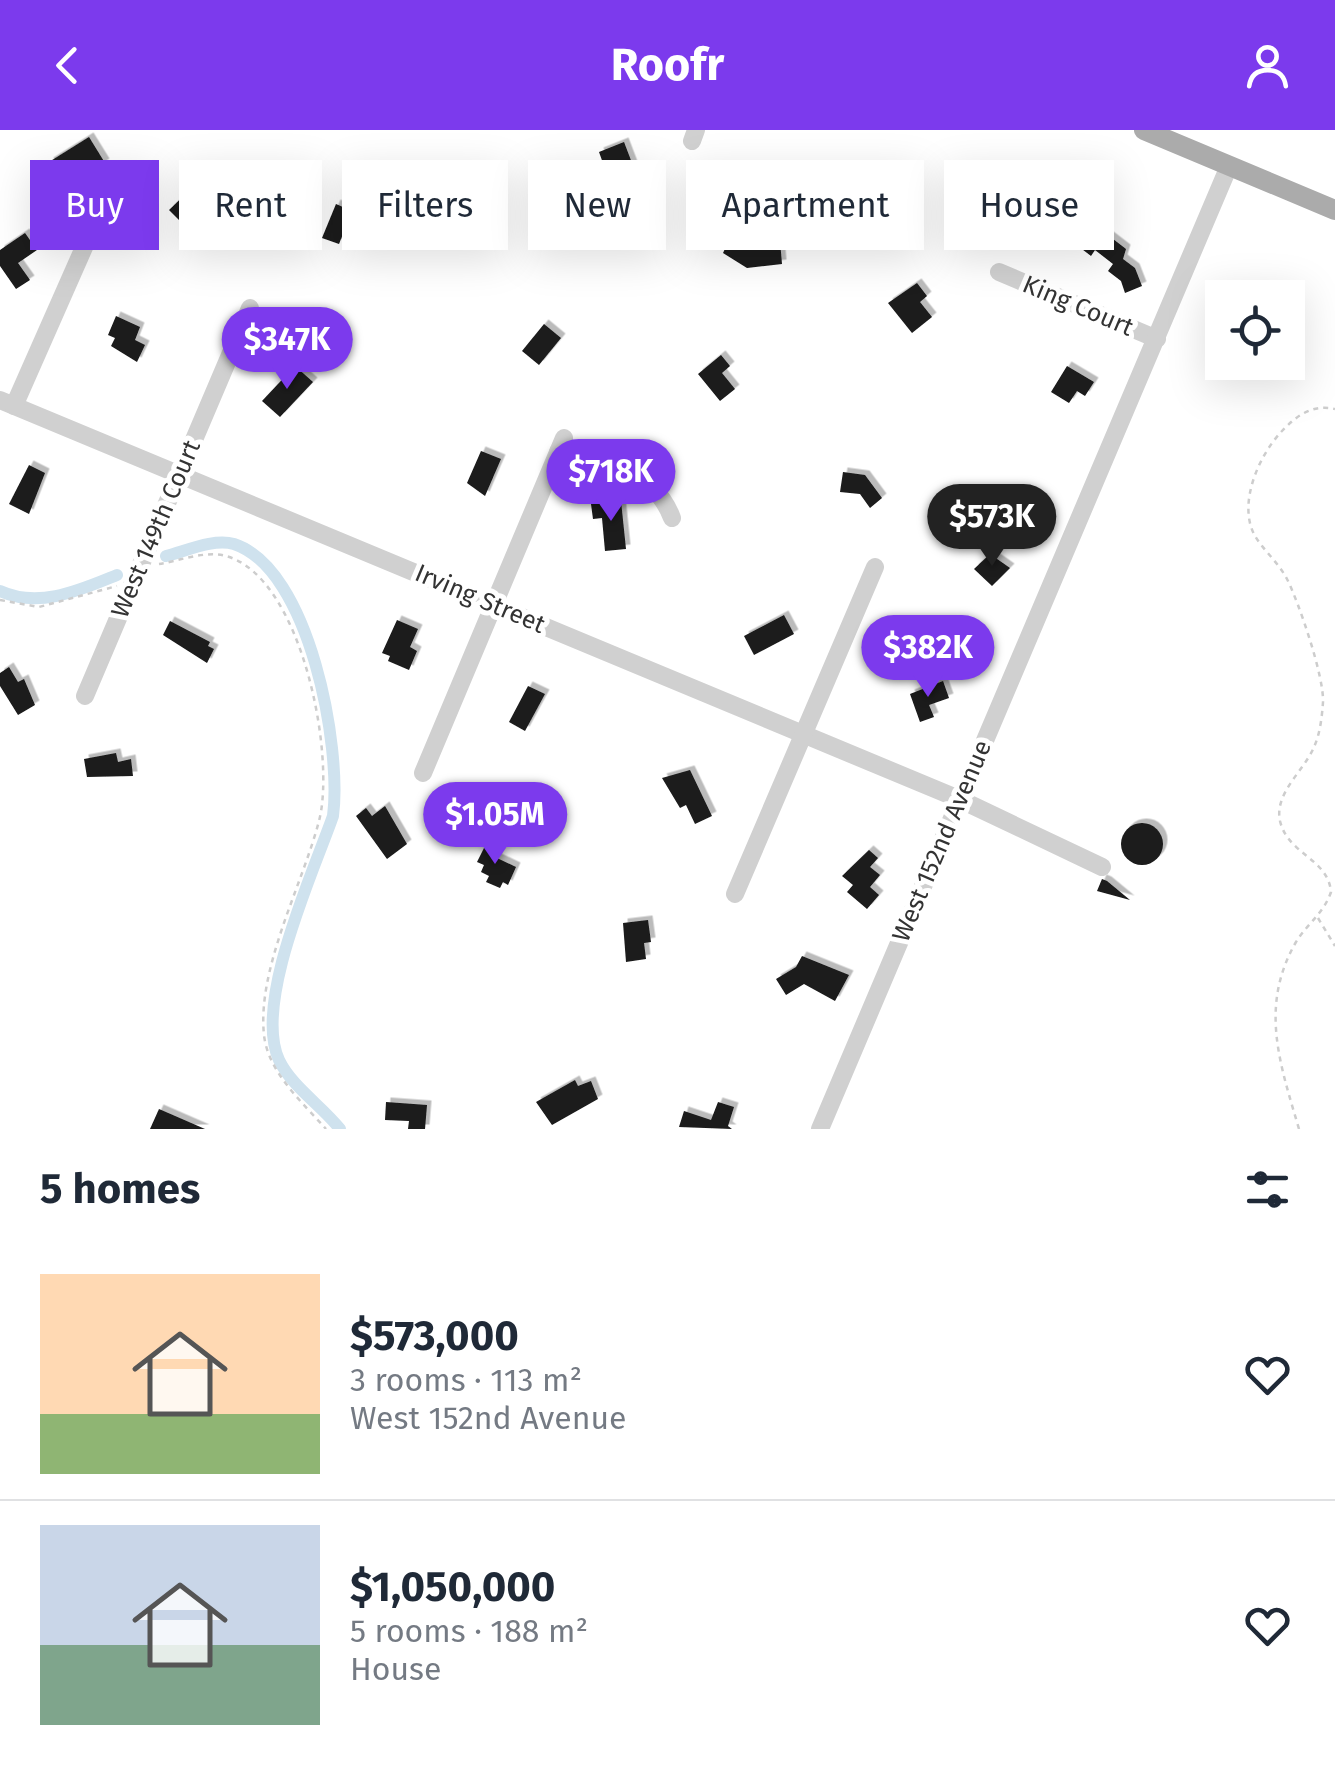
<!DOCTYPE html>
<html lang="en">
<head>
<meta charset="utf-8">
<style>
	:root { --surface:#fff; --page:#f2f2f3; --text:#1f2937; --muted:#747a83; --line:#e0e1e3; --accent:#7c3aed }
	body { margin:0; font-family:"Fira Sans",sans-serif; background:var(--page); color:var(--text); height:100vh; display:flex; flex-direction:column; font-size:38px; white-space:nowrap }
	* { box-sizing:border-box; margin:0 }
	p { font-size:32px; color:var(--muted) }
	.icon { flex:none; width:55px; height:55px; fill:none; stroke:currentColor; stroke-width:2; stroke-linecap:round; stroke-linejoin:round }
	.map { position:relative; height:999px; overflow:hidden }
	.panel { display:flex; flex-direction:column; background:var(--surface); flex:1 }
	.panel>* { flex:none }
	.hud { position:absolute; left:30px; top:30px; width:1275px; height:90px; display:flex; gap:20px }
	.controls { position:absolute; left:1205px; top:150px; display:grid; gap:20px }
	.controls a { display:grid; place-items:center; width:100px; height:100px; border-radius:0px; background:var(--surface); box-shadow:0 10px 40px #0002; font-size:50px }
	.price { position:absolute; translate:-50% -85px; padding:0 22px; border-radius:35px; background:var(--accent); color:#fff; font-size:32px; line-height:65px; filter:drop-shadow(0 2px 5px #0008) }
	.price::after { content:''; position:absolute; left:50%; top:60px; width:30px; height:22px; margin-left:-15px; background:inherit; clip-path:polygon(0 0,100% 0,50% 100%) }
	.price.active { background:#222; color:#fff }
	ul { padding:0; list-style:none }
	li { display:flex; align-items:center; gap:30px; height:250px; padding:0 40px }
	li+li { border-top:2px solid var(--line) }
	li span { display:grid; place-items:center; flex:none; width:280px; height:200px; border-radius:0px; color:#555 }
	li>.icon { margin-inline-start:auto }
	span .icon { width:120px; height:120px; fill:#fffc; stroke-width:1 }
	li b { font-size:42px }
	h2 { display:flex; justify-content:space-between; align-items:center; height:120px; padding:0 40px; font-size:42px }
	.tag { padding:0 35px; border-radius:0px; background:var(--surface); box-shadow:0 10px 40px #0002; font-size:35px; line-height:90px }
	.tag.active { background:var(--accent); color:#fff }
	header { display:flex; justify-content:space-between; align-items:center; height:130px; padding:0 40px; background:var(--accent); color:#fff; font-size:45px; font-weight:700 }
	.map>svg:first-child { display:block }
	.lines { fill:none; stroke-linecap:round; stroke-linejoin:round }
	.canal { stroke:#cfe2ee; stroke-width:12 }
	.building { fill:#1a1a1a; filter:url(#shadow) }
	.path { stroke:#cdcdcd; stroke-width:2.5; stroke-dasharray:5 5; stroke-linecap:butt }
	.minor { stroke:#d0d0d0; stroke-width:18 }
	.major { stroke:#ababab; stroke-width:20 }
	.labels { text-anchor:middle; dominant-baseline:central; stroke-width:10; stroke-linejoin:round; paint-order:stroke }
	.street-label { font-size:25px; fill:#333; stroke:#fff }
</style>
</head>
<body>
<header><svg class="icon" aria-label="back" viewBox="0 0 24 24"><path d="M15 5l-7 7 7 7"/></svg>Roofr<svg class="icon" aria-label="person" viewBox="0 0 24 24"><circle cx="12" cy="8" r="4"/><path d="M4 21q1-7 8-7t8 7"/></svg></header>
<div class="map">
<svg width="1335" height="999" viewBox="0 0 1335 999">
	<defs>
		<filter id="shadow"><feDropShadow dx="4.5" dy="-4.5" stdDeviation="0" flood-color="#0004"/></filter>
	</defs>
	<rect width="100%" height="100%" fill="#fff"/>
	<g class="lines">
		<g class="canal">
			<path d="M166,426C186,421 214,408 234,414C310,439 342,618 333,686C313,743 253,873 279,930C292,957 322,976 340,999"/>
			<path d="M0,461C39,479 80,460 117,445"/>
		</g>
	</g>
	<g class="building">
		<path d="M89,7L105,33L65,58L49,32Z"/>
		<path d="M624,12L640,54L620,61L609,33L604,36L599,22Z"/>
		<path d="M997,45L999,77L975,79L974,67L961,68L960,48Z"/>
		<path d="M194,56L209,72L196,85L209,99L198,109L169,80Z"/>
		<path d="M336,74L352,81L339,114L322,108Z"/>
		<path d="M1091,92L1126,119L1123,129L1135,138L1142,156L1125,163L1121,151L1108,141L1113,134L1095,120L1091,126L1078,116Z"/>
		<path d="M25,103L37,120L18,133L30,150L16,159L0,136V120Z"/>
		<path d="M730,108L744,114L780,111L782,134L747,138L723,123Z"/>
		<path d="M917,153L927,166L920,172L932,187L912,203L888,173Z"/>
		<path d="M116,186L140,197L135,210L145,215L137,232L111,216L115,208L108,205Z"/>
		<path d="M544,194L561,208L539,235L522,221Z"/>
		<path d="M721,225L730,236L722,243L735,259L720,271L698,244Z"/>
		<path d="M295,236L313,252L280,287L262,271Z"/>
		<path d="M1067,236L1094,252L1085,266L1077,261L1069,273L1051,262Z"/>
		<path d="M481,321L501,329L485,366L467,353Z"/>
		<path d="M29,335L45,343L29,384L9,374Z"/>
		<path d="M843,342L865,345L882,368L870,378L860,364L840,362Z"/>
		<path d="M621,371L626,419L605,421L602,388L593,389L591,374Z"/>
		<path d="M990,424L1010,438L992,456L974,439Z"/>
		<path d="M784,485L794,504L754,525L744,506Z"/>
		<path d="M397,490L418,499L410,517L417,521L409,540L388,531L390,526L382,523Z"/>
		<path d="M170,491L210,512L208,516L214,519L207,533L163,505Z"/>
		<path d="M9,537L18,552L24,549L35,575L18,585L0,556V543Z"/>
		<path d="M943,551L949,568L929,575L934,587L920,592L910,564Z"/>
		<path d="M528,556L545,564L525,601L509,592Z"/>
		<path d="M116,623L118,632L131,629L133,646L87,647L84,629Z"/>
		<path d="M690,640L712,686L695,694L686,675L680,678L662,648Z"/>
		<path d="M385,676L407,714L387,729L356,686L366,678L372,686Z"/>
		<circle cx="1142" cy="714" r="21"/>
		<path d="M486,714L500,721L497,728L516,737L508,755L503,752L500,758L486,752L489,746L481,742L484,735L477,732Z"/>
		<path d="M869,720L878,728L870,737L880,745L870,757L879,765L867,779L847,762L853,755L842,746Z"/>
		<path d="M1102,749L1107,751L1130,770L1097,761Z"/>
		<path d="M648,790L651,812L644,813L646,829L626,832L623,793Z"/>
		<path d="M802,826L849,845L835,871L804,854L786,865L776,849L796,837Z"/>
		<path d="M575,950L578,956L591,951L598,969L552,995L536,972Z"/>
		<path d="M386,972L427,975L425,999H408L409,991L385,990Z"/>
		<path d="M718,972L734,977L728,996L732,999L679,997L684,981L711,990Z"/>
		<path d="M159,979L205,999H150Z"/>
	</g>
	<g class="lines">
		<g class="path">
			<path d="M159,434C179,431 206,420 226,426C302,447 336,626 319,691C302,756 257,838 264,905C268,942 302,972 326,999"/>
			<path d="M0,470L39,477L117,456"/>
			<path d="M1318,788L1335,816"/>
			<path d="M1299,999C1280,934 1259,876 1296,812C1307,794 1324,783 1331,762C1328,728 1288,725 1280,691C1274,663 1304,641 1314,617C1320,604 1322,587 1323,572C1324,546 1299,473 1287,449C1278,432 1264,421 1255,406C1237,374 1259,325 1282,301C1297,285 1313,274 1335,279"/>
		</g>
		<g class="minor">
			<path d="M692,11L696,0"/>
			<path d="M999,142L1157,209"/>
			<path d="M0,270L959,669L1102,737"/>
			<path d="M14,276L108,63"/>
			<path d="M558,322C603,330 655,341 672,388"/>
			<path d="M85,566L250,178"/>
			<path d="M423,643L564,308"/>
			<path d="M735,764L875,437"/>
			<path d="M820,999L1229,36"/>
		</g>
		<path class="major" d="M1144,0L1335,80"/>
	</g>
	<g class="labels">
		<g class="street-label">
			<text transform="translate(1078 176) rotate(23)">King Court</text>
			<text transform="translate(156 399) rotate(-67)">West 149th Court</text>
			<text transform="translate(480 469) rotate(23)">Irving Street</text>
			<text transform="translate(942 711) rotate(-67)">West 152nd Avenue</text>
		</g>
	</g>
</svg>
<div class="controls">
<a><svg class="icon" aria-label="locate" viewBox="0 0 24 24"><circle cx="12" cy="12" r="6"/><path d="M12 2v4M12 18v4M2 12h4M18 12h4"/></svg></a>
</div>
<b class="price" style="left:287px;top:262px">$347K</b>
<b class="price" style="left:611px;top:394px">$718K</b>
<b class="price active" style="left:992px;top:439px">$573K</b>
<b class="price" style="left:928px;top:570px">$382K</b>
<b class="price" style="left:495px;top:737px">$1.05M</b>
<div class="hud">
<a class="tag active">Buy</a>
<a class="tag">Rent</a>
<a class="tag">Filters</a>
<a class="tag">New</a>
<a class="tag">Apartment</a>
<a class="tag">House</a>
</div>
</div>
<section class="panel">
<h2>5 homes<svg class="icon" aria-label="filters" viewBox="0 0 24 24"><path d="M4 7h16M4 17h16"/><circle cx="9" cy="7" r="2"/><circle cx="15" cy="17" r="2"/></svg></h2>
<ul>
<li><span style="background:linear-gradient(#ffd9b3 70%,#8fb573 0)"><svg class="icon" aria-label="home" viewBox="0 0 24 24"><path d="M3 11l9-7 9 7M6 9v11h12V9"/></svg></span><div><b>$573,000</b><p>3 rooms · 113 m²</p><p>West 152nd Avenue</p></div><svg class="icon" aria-label="heart" viewBox="0 0 24 24"><path d="M12 20l-8-8c-3-5 5-10 8-4 3-6 11-1 8 4z"/></svg></li>
<li><span style="background:linear-gradient(#c9d6e8 60%,#7fa58c 0)"><svg class="icon" aria-label="home" viewBox="0 0 24 24"><path d="M3 11l9-7 9 7M6 9v11h12V9"/></svg></span><div><b>$1,050,000</b><p>5 rooms · 188 m²</p><p>House</p></div><svg class="icon" aria-label="heart" viewBox="0 0 24 24"><path d="M12 20l-8-8c-3-5 5-10 8-4 3-6 11-1 8 4z"/></svg></li>
</ul>
</section>
</body>
</html>
